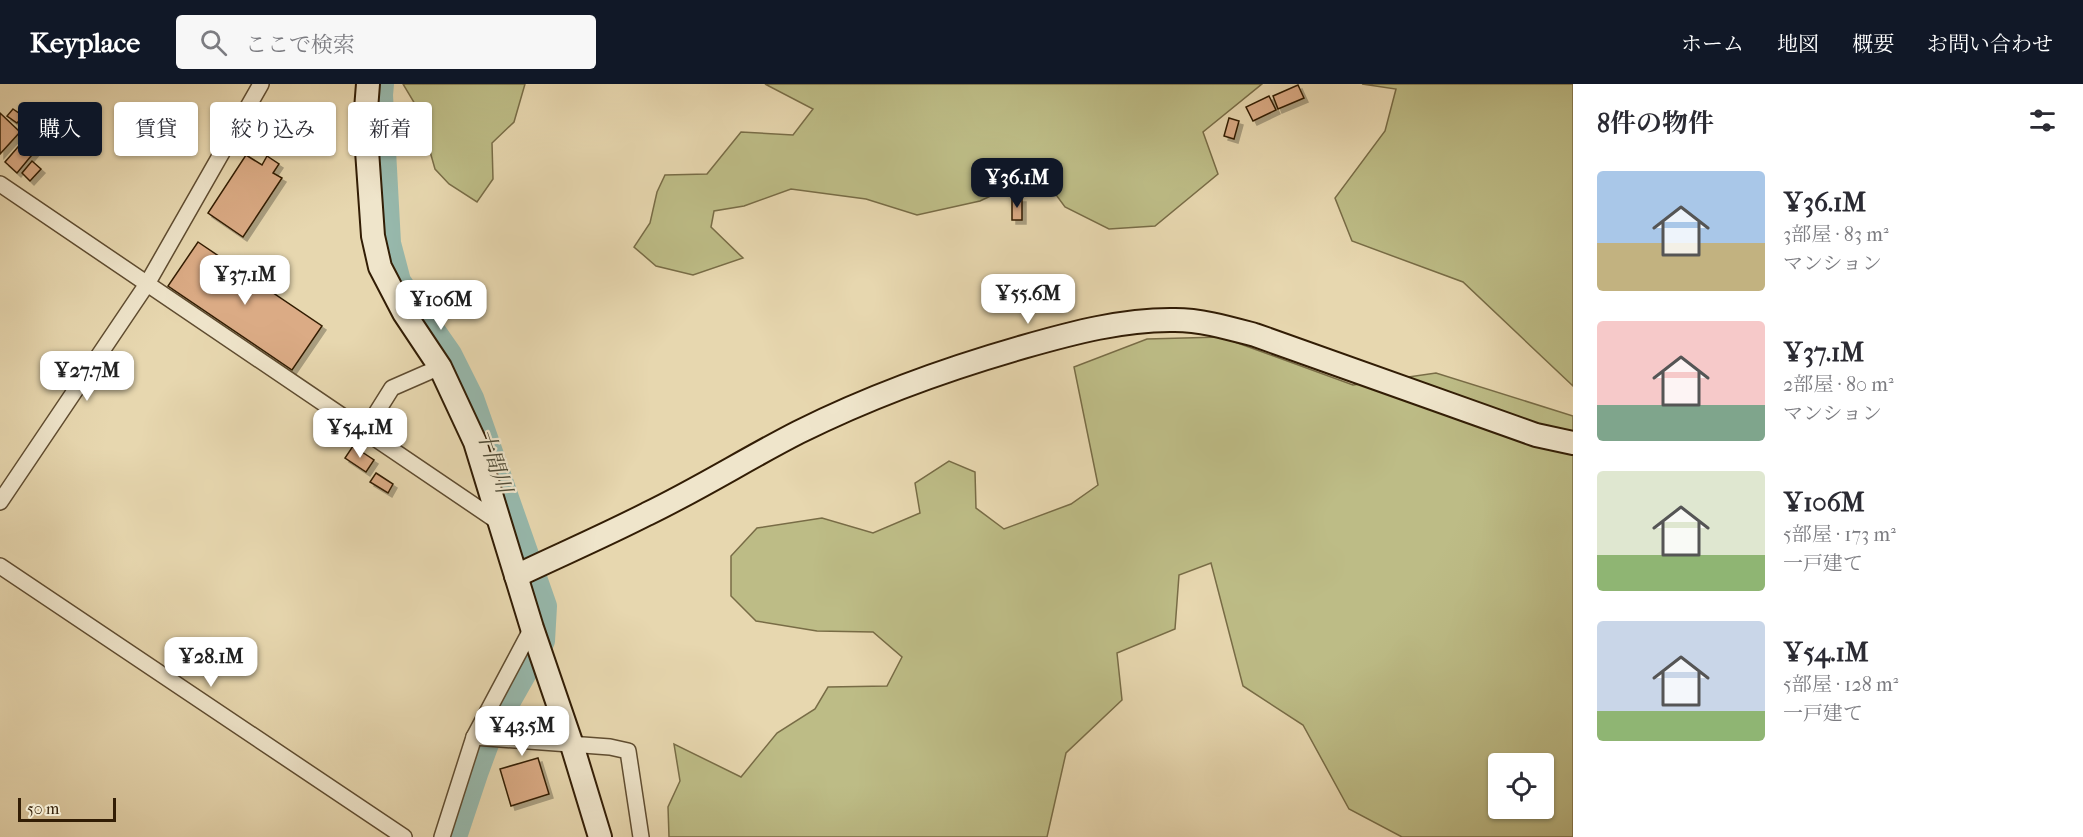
<!DOCTYPE html>
<html lang="ja">
<head>
<meta charset="utf-8">
<style>
	:root { --surface:#fff; --page:#f7f7f7; --text:#2b2b33; --muted:#7c7c81; --accent:#111827 }
	body { margin:0; font-family:"IM FELL French Canon","Noto Serif JP",serif; background:var(--page); color:var(--text); height:100vh; display:flex; flex-direction:column; font-size:22px; white-space:nowrap }
	* { box-sizing:border-box; margin:0 }
	p { font-size:20px; color:var(--muted) }
	.icon { flex:none; width:33px; height:33px; fill:none; stroke:currentColor; stroke-width:2; stroke-linecap:round; stroke-linejoin:round }
	.map { position:relative; flex:1; overflow:hidden }
	.panel { display:flex; flex-direction:column; background:var(--surface); width:510px }
	.panel>* { flex:none }
	.guide { position:absolute; left:18px; top:18px; width:570px; height:54px; display:flex; gap:12px }
	.tools { position:absolute; left:1488px; top:669px; display:grid; gap:12px }
	.tools a { display:grid; place-items:center; width:66px; height:66px; border-radius:6px; background:var(--surface); box-shadow:0 2px 4px #0004; font-size:30px }
	.scale { position:absolute; left:18px; bottom:15px; width:98px; box-sizing:border-box; padding-left:6px; border:3px solid #321d05; border-top:0; font-size:16px; line-height:21px; white-space:nowrap; color:#321d05; -webkit-text-stroke:4px #efe5cb; paint-order:stroke }
	.price { position:absolute; translate:-50% -51px; padding:0 14px; border-radius:12px; background:#fff; color:#222; font-size:20px; line-height:39px; filter:drop-shadow(0 2px 3px #0008) }
	.price::after { content:''; position:absolute; left:50%; top:36px; width:18px; height:14px; margin-left:-9px; background:inherit; clip-path:polygon(0 0,100% 0,50% 100%) }
	.price.on { background:var(--accent); color:#fff }
	ul { padding:0; list-style:none }
	li { display:flex; align-items:center; gap:18px; height:150px; padding:0 24px }
	li span { display:grid; place-items:center; flex:none; width:168px; height:120px; border-radius:6px; color:#555 }
	li>.icon { margin-inline-start:auto }
	span .icon { width:72px; height:72px; fill:#fffc; stroke-width:1 }
	li b { font-size:26px }
	h2 { display:flex; justify-content:space-between; align-items:center; height:72px; padding:0 24px; font-size:26px }
	.pill { padding:0 21px; border-radius:6px; background:var(--surface); box-shadow:0 2px 4px #0004; font-size:21px; line-height:54px }
	.pill.on { background:var(--accent); color:#fff }
	header { display:flex; align-items:center; gap:36px; box-sizing:border-box; height:84px; padding:0 30px; background:var(--accent); color:#fff }
	header strong { font-size:28px }
	nav { display:flex; gap:33px; margin-inline-start:auto; font-size:21px }
	.search { width:420px; height:54px; background:var(--page); display:flex; align-items:center; gap:15px; box-sizing:border-box; padding:0 21px; border-radius:6px; color:var(--muted); font-size:22px }
	main { display:flex; flex:1; min-height:0 }
	.map>svg:first-child { display:block }
	.green { fill:#bdbc86; stroke:#786c46; stroke-width:1.5; fill-rule:evenodd }
	.lines { fill:none; stroke-linecap:round; stroke-linejoin:round }
	.river { stroke:#97b9ad; stroke-width:24 }
	.building { fill:#dbab85; stroke:#321d05; stroke-width:1.5; filter:url(#shadow) }
	.street-casing { stroke:#5f4c30; stroke-width:18 }
	.secondary-casing { stroke:#321d05; stroke-width:26 }
	.street { stroke:#efe5cb; stroke-width:15 }
	.secondary { stroke:#efe5cb; stroke-width:22 }
	.labels { text-anchor:middle; dominant-baseline:central; stroke-width:4.5; stroke-linejoin:round; paint-order:stroke }
	.water-label { font-size:22px; font-style:italic; fill:#504c37; stroke:#efe5cb }
</style>
</head>
<body>
<header>
<strong>Keyplace</strong>
<div class="search"><svg class="icon" aria-label="search" viewBox="0 0 24 24"><circle cx="10" cy="10" r="6"/><path d="M15 15l6 6"/></svg>ここで検索</div>
<nav><a>ホーム</a><a>地図</a><a>概要</a><a>お問い合わせ</a></nav>
</header>
<main>
<div class="map">
<svg width="1573" height="753" viewBox="0 0 1573 753">
	<defs>
		<filter id="shadow"><feDropShadow dx="4" dy="4" stdDeviation="0" flood-color="#0004"/></filter>
	</defs>
	<rect width="100%" height="100%" fill="#e7d7af"/>
	<filter id="stains"><feTurbulence type="fractalNoise" baseFrequency=".00333" numOctaves="4"/><feColorMatrix values="0 0 0 0 .2 0 0 0 0 .09 0 0 0 0 .02 0 0 0 .5 -.17"/></filter>
	<radialGradient id="worn" r=".72"><stop offset=".6" stop-color="#630" stop-opacity="0"/><stop offset="1" stop-color="#630" stop-opacity=".3"/></radialGradient>
	<g class="green">
		<path d="M403,0H525L514,38L492,59L493,95L477,118L449,100L435,85L418,25Z"/>
		<path d="M765,0H1262L1203,48L1218,90L1155,142L1109,145L1065,123L1040,89L980,117L917,131L866,115L791,105L744,122L714,127L711,143L743,174L693,191L656,182L634,163L650,139L657,108L665,91L707,90L741,48L793,51L813,25Z"/>
		<path d="M1362,0H1573V302L1463,198L1352,157L1335,114L1385,47L1396,5Z"/>
		<path d="M1221,253L1353,301L1436,289L1573,332V753H1402L1349,725L1303,641L1243,602L1211,479L1179,491L1175,545L1117,569L1122,616L1066,669L1047,753H669L668,723L680,697L674,660L741,693L777,649L815,625L828,603L887,602L902,573L873,548L817,547L756,537L731,512V472L757,444L822,434L873,449L920,429L915,399L949,377L975,388L976,424L1004,445L1071,420L1098,401L1074,283L1147,255ZM1498,680H1544V724H1498Z"/>
	</g>
	<g class="lines">
		<path class="river" d="M382,0L381,11L389,159L399,197L450,270L472,314L545,522L543,557L491,649L477,687L455,753"/>
	</g>
	<g class="building">
		<path d="M1298,1L1304,14L1278,25L1273,12Z"/>
		<path d="M1269,12L1276,26L1253,37L1246,23Z"/>
		<path d="M13,25L23,32L17,39L7,32Z"/>
		<path d="M0,29L20,48L0,70Z"/>
		<path d="M1229,34L1239,37L1234,55L1224,52Z"/>
		<path d="M24,56L36,66L17,89L5,78Z"/>
		<path d="M246,71L262,81L267,72L279,80L273,89L282,94L243,153L208,129Z"/>
		<path d="M32,77L41,85L30,97L22,89Z"/>
		<rect x="1012" y="114" width="10" height="22"/>
		<path d="M198,158L322,242L292,286L168,202Z"/>
		<path d="M353,362L374,376L366,388L345,374Z"/>
		<path d="M376,389L393,400L388,409L370,398Z"/>
		<path d="M538,674L549,710L511,722L500,685Z"/>
	</g>
	<g class="lines">
		<g class="street-casing">
			<g id="street">
				<path d="M0,100L500,439"/>
				<path d="M365,347L392,304L440,283"/>
				<path d="M0,418L147,200L261,0"/>
				<path d="M0,482L404,753"/>
				<path d="M474,653L610,663L628,667L641,753"/>
				<path d="M442,753L474,653L532,544"/>
			</g>
		</g>
		<g class="secondary-casing">
			<g id="secondary">
				<path d="M368,0L365,38L373,152L380,183L404,229L440,283L475,358L532,544L572,661L600,753"/>
				<path d="M516,492C560,471 604,452 647,430C699,405 748,374 799,348C871,312 946,285 1023,263C1072,249 1124,235 1175,236C1202,236 1229,244 1255,251L1536,351L1573,359"/>
			</g>
		</g>
		<use href="#street" class="street"/>
		<use href="#secondary" class="secondary"/>
	</g>
	<g class="labels">
		<g class="water-label">
			<text transform="translate(494 377) rotate(71)">十間川</text>
		</g>
	</g>
	<rect width="100%" height="100%" filter="url(#stains)"/>
	<rect width="100%" height="100%" fill="url(#worn)"/>
</svg>
<div class="tools">
<a><svg class="icon" aria-label="locate" viewBox="0 0 24 24"><circle cx="12" cy="12" r="6"/><path d="M12 2v4M12 18v4M2 12h4M18 12h4"/></svg></a>
</div>
<div class="scale">50 m</div>
<b class="price on" style="left:1017px;top:125px">¥36.1M</b>
<b class="price" style="left:245px;top:222px">¥37.1M</b>
<b class="price" style="left:1028px;top:241px">¥55.6M</b>
<b class="price" style="left:441px;top:247px">¥106M</b>
<b class="price" style="left:87px;top:318px">¥27.7M</b>
<b class="price" style="left:360px;top:375px">¥54.1M</b>
<b class="price" style="left:211px;top:604px">¥28.1M</b>
<b class="price" style="left:522px;top:673px">¥43.5M</b>
<div class="guide">
<a class="pill on">購入</a>
<a class="pill">賃貸</a>
<a class="pill">絞り込み</a>
<a class="pill">新着</a>
</div>
</div>
<section class="panel">
<h2>8件の物件<svg class="icon" aria-label="filters" viewBox="0 0 24 24"><path d="M4 7h16M4 17h16"/><circle cx="9" cy="7" r="2"/><circle cx="15" cy="17" r="2"/></svg></h2>
<ul>
<li><span style="background:linear-gradient(#a9c7e8 60%,#c2b280 0)"><svg class="icon" aria-label="home" viewBox="0 0 24 24"><path d="M3 11l9-7 9 7M6 9v11h12V9"/></svg></span><div><b>¥36.1M</b><p>3部屋 · 83 m²</p><p>マンション</p></div></li>
<li><span style="background:linear-gradient(#f6c9c9 70%,#7fa58c 0)"><svg class="icon" aria-label="home" viewBox="0 0 24 24"><path d="M3 11l9-7 9 7M6 9v11h12V9"/></svg></span><div><b>¥37.1M</b><p>2部屋 · 80 m²</p><p>マンション</p></div></li>
<li><span style="background:linear-gradient(#dfe7d0 70%,#8fb573 0)"><svg class="icon" aria-label="home" viewBox="0 0 24 24"><path d="M3 11l9-7 9 7M6 9v11h12V9"/></svg></span><div><b>¥106M</b><p>5部屋 · 173 m²</p><p>一戸建て</p></div></li>
<li><span style="background:linear-gradient(#c9d6e8 75%,#8fb573 0)"><svg class="icon" aria-label="home" viewBox="0 0 24 24"><path d="M3 11l9-7 9 7M6 9v11h12V9"/></svg></span><div><b>¥54.1M</b><p>5部屋 · 128 m²</p><p>一戸建て</p></div></li>
</ul>
</section>
</main>
</body>
</html>
